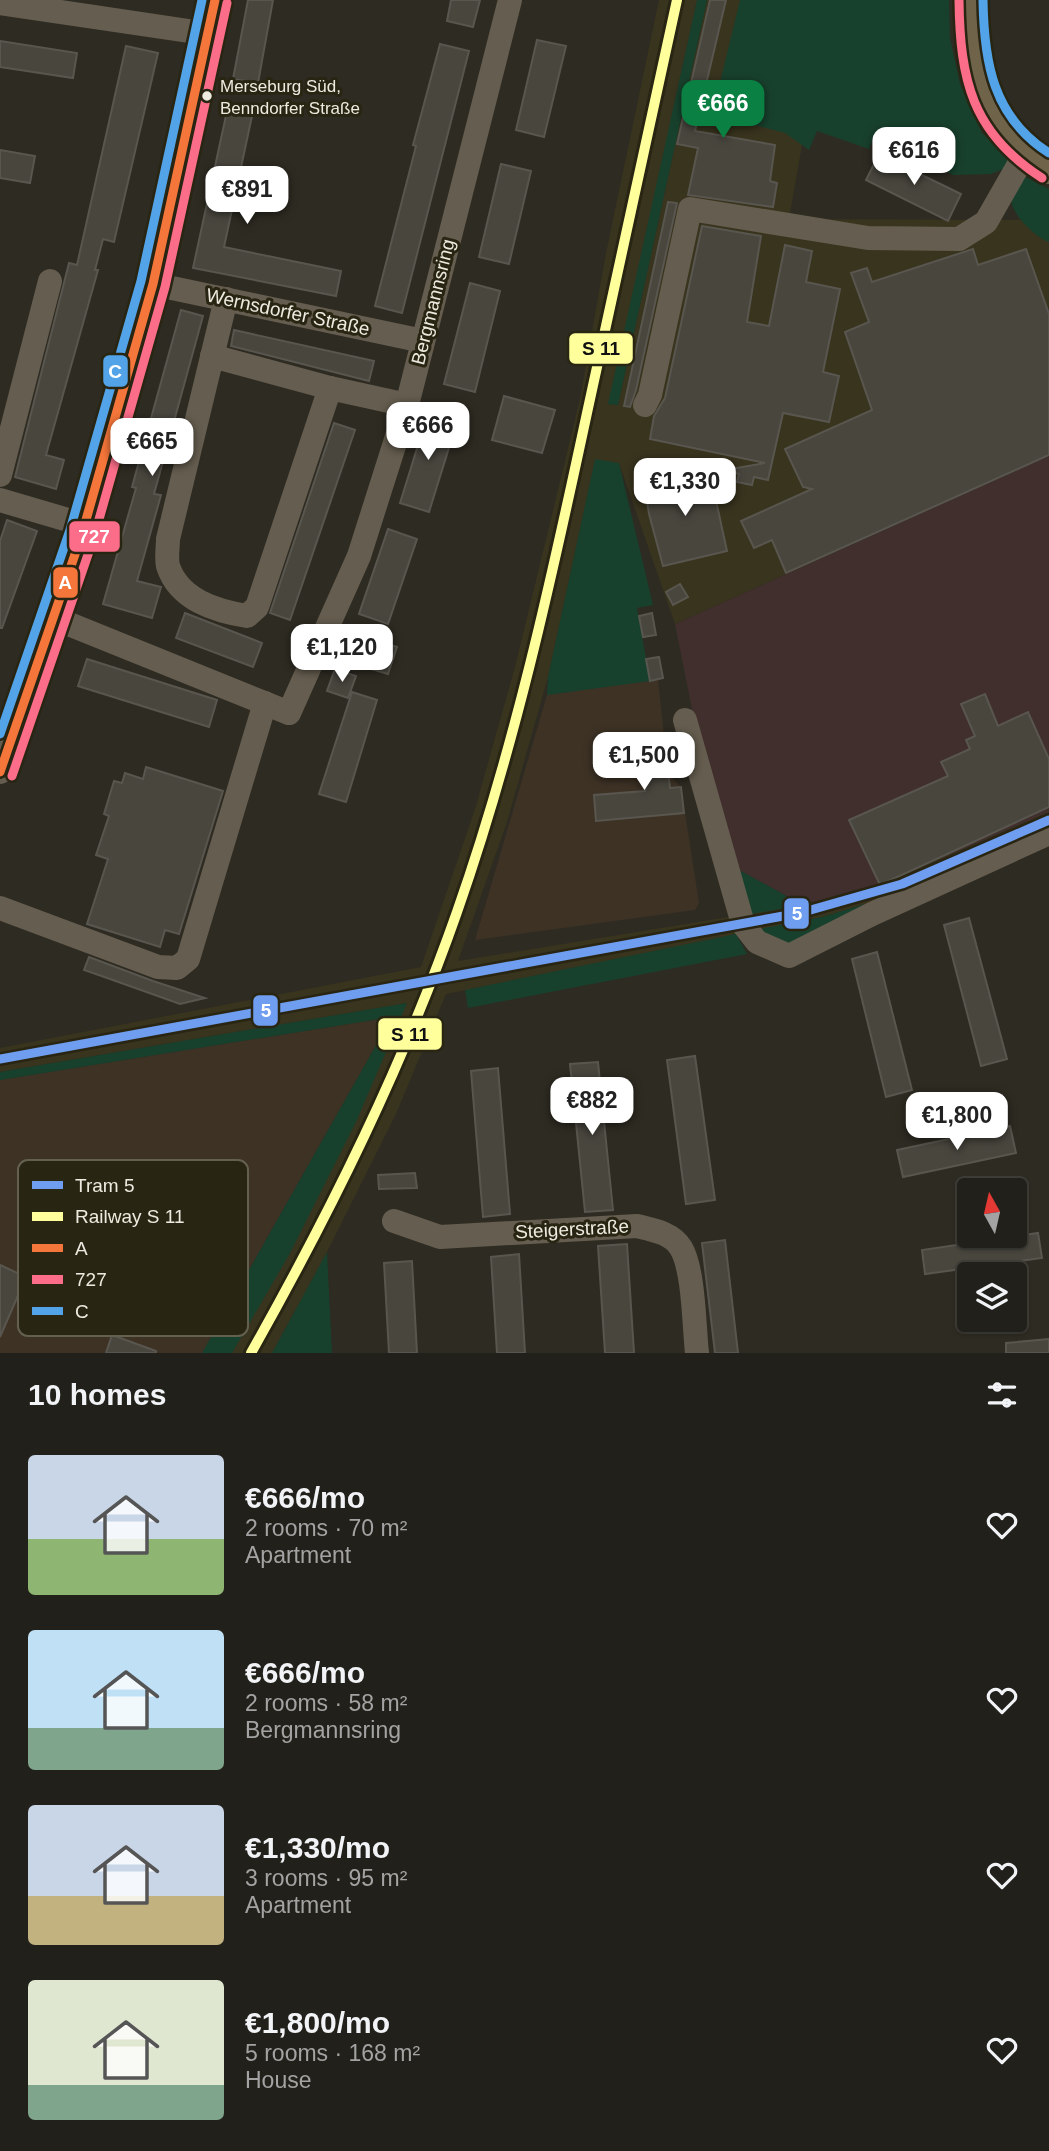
<!DOCTYPE html>
<html lang="en">
<head>
<meta charset="utf-8">
<style>
	:root { --surface:#22201a; --page:#2a2823; --text:#f1f3f6; --muted:#a2a3a2; --line:#3f3e39; --accent:#0b8043 }
	body { margin:0; font-family:Helvetica,sans-serif; background:var(--page); color:var(--text); height:100vh; display:flex; flex-direction:column; font-size:26px; white-space:nowrap }
	* { box-sizing:border-box; margin:0 }
	p { font-size:23px; color:var(--muted) }
	.icon { flex:none; width:38px; height:38px; fill:none; stroke:currentColor; stroke-width:2; stroke-linecap:round; stroke-linejoin:round }
	.map { position:relative; height:1353px; overflow:hidden }
	.side { display:flex; flex-direction:column; background:var(--surface); flex:1 }
	.side>* { flex:none }
	.needle { width:46px; rotate:352deg }
	.buttons { position:absolute; left:957px; top:1178px; display:grid; gap:14px }
	.buttons a { display:grid; place-items:center; width:70px; height:70px; border-radius:7px; background:var(--surface); box-shadow:0 2px 5px #0004,0 0 0 2px var(--line); font-size:35px }
	.price { position:absolute; translate:-50% -60px; padding:0 16px; border-radius:14px; background:#fff; color:#222; font-size:23px; line-height:46px; filter:drop-shadow(0 2px 4px #0008) }
	.price::after { content:''; position:absolute; left:50%; top:42px; width:21px; height:16px; margin-left:-10px; background:inherit; clip-path:polygon(0 0,100% 0,50% 100%) }
	.price.current { background:var(--accent); color:#fff }
	ul { padding:0; list-style:none }
	li { display:flex; align-items:center; gap:21px; height:175px; padding:0 28px }
	li span { display:grid; place-items:center; flex:none; width:196px; height:140px; border-radius:7px; color:#555 }
	li>.icon { margin-inline-start:auto }
	span .icon { width:84px; height:84px; fill:#fffc; stroke-width:1 }
	li b { font-size:30px }
	h2 { display:flex; justify-content:space-between; align-items:center; height:84px; padding:0 28px; font-size:30px }
	.map>svg:first-child { display:block }
	.commercial { fill:#412f2d }
	.built { fill:#39341e }
	.education { fill:#3e3225 }
	.green { fill:#18412d }
	.building { fill:#49463e; stroke:#58564e; stroke-width:2 }
	.lines { fill:none; stroke-linecap:round; stroke-linejoin:round }
	.minor { stroke:#655d4f; stroke-width:24 }
	.major { stroke:#6f634a; stroke-width:32 }
	.bus-1-casing { stroke:#292513; stroke-width:14 }
	.bus-2-casing { stroke:#292513; stroke-width:14 }
	.bus-3-casing { stroke:#292513; stroke-width:14 }
	.bus-1 { stroke:#f5763a; stroke-width:9 }
	.bus-2 { stroke:#fb6d88; stroke-width:9 }
	.bus-3 { stroke:#53a3e8; stroke-width:9 }
	.rail-1-casing { stroke:#292513; stroke-width:16 }
	.rail-1 { stroke:#ffff9c; stroke-width:10 }
	.tram-1-casing { stroke:#292513; stroke-width:14 }
	.tram-1 { stroke:#6f9def; stroke-width:9 }
	.bus-dot { fill:#edeadf; stroke:#292513; stroke-width:2.5 }
	.labels { text-anchor:middle; dominant-baseline:central; stroke-width:6; stroke-linejoin:round; paint-order:stroke }
	.bus-label { font-size:17px; fill:#edeadf; stroke:#292513; text-anchor:start }
	.street-label { font-size:19px; fill:#edeadf; stroke:#292513 }
	.key { fill:#292513; stroke:#646050; stroke-width:2 }
	.key-label { font-size:19px; fill:#edeadf }
	.line-badge { stroke:#292513; stroke-width:2.5 }
	.badge-label { font-size:19px; text-anchor:middle; font-weight:bold; fill:#fff }
	.pale-badge-label { font-size:19px; text-anchor:middle; font-weight:bold; fill:#111 }
</style>
</head>
<body>
<div class="map">
<svg width="1049" height="1353" viewBox="0 0 1049 1353">
	<rect width="100%" height="100%" fill="#2e2b22"/>
	<path class="commercial" d="M1049,456V812L880,885L803,905L728,864L696,729L675,624Z"/>
	<path class="built" d="M659,0H697L609,404L618,405L707,0H745L805,128L789,219L1049,220V456L675,624L619,463L595,460L548,677L507,822L458,961L803,905L880,885L1049,812V827L875,901L822,917L446,994L396,1114L327,1252L272,1353H232L407,1003L0,1072V1048L421,967L475,809L515,667L580,399L606,253Z"/>
	<g class="education">
		<path d="M658,679L668,774L681,787L699,903L695,910L475,940L547,695Z"/>
		<path d="M392,1017L202,1353H0V1080Z"/>
	</g>
	<g class="green">
		<path d="M697,0H707L618,405L608,404Z"/>
		<path d="M740,0H949L950,38L960,84L982,133L1009,159L1008,167L991,174L953,175L874,136L869,149L817,131L809,150L785,133L721,116L716,111L715,103Z"/>
		<path d="M1026,177L1049,189V242C1036,238 1006,210 1012,195C1014,189 1022,182 1026,177Z"/>
		<path d="M595,459L619,463L653,605L637,608L650,681L547,695L548,677Z"/>
		<path d="M728,864L803,905L746,915Z"/>
		<path d="M875,901L792,942L781,945L754,930L822,917Z"/>
		<path d="M736,934L747,954L468,1008L465,990Z"/>
		<path d="M407,1003L356,1122L289,1255L232,1353H202L392,1017L0,1080V1072Z"/>
		<path d="M327,1252L332,1353H272Z"/>
	</g>
	<g class="building">
		<path d="M248,0H273L258,83L233,79Z"/>
		<path d="M451,0H480L473,27L447,21Z"/>
		<path d="M710,0H726L695,131L775,145L770,181L777,183L773,207L688,195L698,148L677,144Z"/>
		<path d="M537,40L566,46L544,137L516,130Z"/>
		<path d="M0,41L77,53L73,78L0,67Z"/>
		<path d="M440,44L469,51L402,313L375,306L416,146L413,145Z"/>
		<path d="M126,46L158,53L114,242L103,239L95,270H98L46,455L64,460L56,489L15,477L69,263L77,265Z"/>
		<path d="M227,111L252,116L224,247L341,271L336,296L193,268Z"/>
		<path d="M0,150L35,156L30,183L0,178Z"/>
		<path d="M879,154L961,194L948,221L866,180Z"/>
		<path d="M501,164L531,171L509,264L479,257Z"/>
		<path d="M668,202L677,203L636,390L630,407L624,406Z"/>
		<path d="M702,226L761,236L747,322L769,326L785,245L812,251L806,282L840,289L823,372L839,376L829,422L783,413L768,480L754,477L752,485L737,482L739,474L725,470L765,463L650,439L654,416L665,398Z"/>
		<path d="M973,249L978,265L1026,249L1049,314V455L786,573L772,540L754,548L741,521L812,489L803,487L785,449L872,410L845,332L869,322L851,273L867,268L872,282Z"/>
		<path d="M470,283L500,291L475,392L444,384Z"/>
		<path d="M181,310L203,316L154,494L161,495L137,581L161,587L152,618L103,604L136,488L132,487Z"/>
		<path d="M234,330L374,361L369,381L231,346Z"/>
		<path d="M504,396L555,410L542,453L492,440Z"/>
		<path d="M428,413L457,422L429,512L400,503Z"/>
		<path d="M334,423L355,430L290,620L270,613Z"/>
		<path d="M710,473L727,551L663,566L649,514L644,484Z"/>
		<path d="M7,520L37,531L2,628H0V541Z"/>
		<path d="M388,529L417,539L388,624L359,614Z"/>
		<path d="M680,584L688,597L673,605L666,592Z"/>
		<path d="M185,613L262,643L253,667L176,638Z"/>
		<path d="M652,613L656,635L643,637L639,616Z"/>
		<path d="M377,641L397,647L388,674L368,668Z"/>
		<path d="M659,657L663,678L650,681L646,659Z"/>
		<path d="M87,659L217,700L209,727L78,686Z"/>
		<path d="M335,669L356,676L348,698L327,691Z"/>
		<path d="M352,692L377,700L346,802L319,794Z"/>
		<path d="M985,694L998,726L1028,712L1049,759V807L880,885L849,820L948,776L941,762L970,749L966,740L975,736L961,704Z"/>
		<path d="M665,743L670,788L681,787L684,813L596,821L594,795L645,791L640,746Z"/>
		<path d="M146,767L223,791L179,934L165,930L160,947L87,924L108,859L96,855L109,816L104,814L114,781L122,783L125,773L143,779Z"/>
		<path d="M969,918L1007,1059L981,1066L944,925Z"/>
		<path d="M877,952L912,1090L886,1097L852,959Z"/>
		<path d="M89,957L153,981L205,998L180,1004L110,979L84,970Z"/>
		<path d="M695,1056L715,1200L686,1204L667,1060Z"/>
		<path d="M598,1062L613,1210L585,1212L570,1064Z"/>
		<path d="M498,1068L510,1214L483,1217L471,1071Z"/>
		<path d="M1010,1126L1016,1153L903,1177L897,1150Z"/>
		<path d="M415,1173L417,1188L379,1189L378,1175Z"/>
		<path d="M1038,1233L1042,1258L925,1274L922,1250Z"/>
		<path d="M725,1240L738,1353H715L702,1243Z"/>
		<path d="M627,1244L634,1353H605L598,1246Z"/>
		<path d="M519,1254L525,1353H497L491,1257Z"/>
		<path d="M412,1261L417,1353H389L384,1263Z"/>
		<path d="M0,1265L26,1277L0,1337Z"/>
		<path d="M112,1335L156,1351V1353H106Z"/>
		<path d="M1049,1339V1353H1006V1343Z"/>
	</g>
	<g class="lines">
		<g class="minor">
			<path d="M0,3L209,34"/>
			<path d="M153,284L423,341"/>
			<path d="M226,299L168,539C168,547 166,558 168,566C179,600 216,611 247,616L257,607L330,388L407,405"/>
			<path d="M212,356L330,388"/>
			<path d="M645,405L650,395L690,209L868,238L959,239L986,222L1026,152"/>
			<path d="M0,475L50,281"/>
			<path d="M0,500L85,525"/>
			<path d="M54,618L289,713L359,556L407,405L510,0"/>
			<path d="M685,720L743,924L757,942L789,956L872,914L1049,833"/>
			<path d="M0,772L82,534L153,284L215,0"/>
			<path d="M0,908L158,967L177,968L188,959L265,703"/>
			<path d="M394,1221L440,1237L637,1226C653,1230 672,1233 681,1248C694,1270 694,1326 697,1353"/>
		</g>
		<path class="major" d="M971,0C970,68 984,134 1049,168"/>
		<g class="bus-1-casing">
			<path id="bus-1" d="M0,772L82,534L153,284L215,0"/>
		</g>
		<g class="bus-2-casing">
			<g id="bus-2">
				<path d="M959,0C960,80 972,133 1042,178"/>
				<path d="M12,776L94,537L165,287L227,3"/>
			</g>
		</g>
		<g class="bus-3-casing">
			<g id="bus-3">
				<path d="M983,0C984,63 993,117 1049,153"/>
				<path d="M0,734L70,530L141,281L202,0"/>
			</g>
		</g>
		<use href="#bus-1" class="bus-1"/>
		<use href="#bus-2" class="bus-2"/>
		<use href="#bus-3" class="bus-3"/>
		<g class="rail-1-casing">
			<path id="rail-1" d="M251,1353C331,1211 403,1066 457,912C514,750 551,581 587,413C617,275 647,138 677,0"/>
		</g>
		<use href="#rail-1" class="rail-1"/>
		<g class="tram-1-casing">
			<path id="tram-1" d="M0,1059L800,913L902,884L1049,820"/>
		</g>
		<use href="#tram-1" class="tram-1"/>
	</g>
	<circle class="bus-dot" cx="207" cy="96" r="6"/>
	<g class="labels">
		<g class="bus-label">
			<text x="220" y="86">Merseburg Süd,<tspan x="220" dy="22">Benndorfer Straße</tspan></text>
		</g>
		<g class="street-label">
			<text transform="translate(433 302) rotate(-76)">Bergmannsring</text>
			<text transform="translate(288 312) rotate(12)">Wernsdorfer Straße</text>
			<text transform="translate(572 1229) rotate(-3)">Steigerstraße</text>
		</g>
	</g>
	<rect x="18" y="1160" width="230" height="176" rx="10" class="key"/>
	<rect x="32" y="1181" width="31" height="8" fill="#6f9def"/>
	<rect x="32" y="1212" width="31" height="9" fill="#ffff9c"/>
	<rect x="32" y="1244" width="31" height="8" fill="#f5763a"/>
	<rect x="32" y="1275" width="31" height="9" fill="#fb6d88"/>
	<rect x="32" y="1307" width="31" height="8" fill="#53a3e8"/>
	<g class="key-label">
		<text x="75" y="1192">Tram 5</text>
		<text x="75" y="1223">Railway S 11</text>
		<text x="75" y="1255">A</text>
		<text x="75" y="1286">727</text>
		<text x="75" y="1318">C</text>
	</g>
	<g class="line-badge">
		<rect x="568" y="332" width="66" height="33" rx="7" fill="#ffff9c"/>
		<rect x="102" y="354" width="27" height="34" rx="7" fill="#53a3e8"/>
		<rect x="68" y="520" width="53" height="33" rx="7" fill="#fb6d88"/>
		<rect x="52" y="566" width="27" height="33" rx="7" fill="#f5763a"/>
		<rect x="783" y="897" width="27" height="33" rx="7" fill="#6f9def"/>
		<rect x="252" y="994" width="27" height="33" rx="7" fill="#6f9def"/>
		<rect x="377" y="1017" width="66" height="34" rx="7" fill="#ffff9c"/>
	</g>
	<g class="badge-label">
		<text x="115" y="378">C</text>
		<text x="94" y="543">727</text>
		<text x="65" y="589">A</text>
		<text x="797" y="920">5</text>
		<text x="266" y="1017">5</text>
	</g>
	<g class="pale-badge-label">
		<text x="601" y="355">S 11</text>
		<text x="410" y="1041">S 11</text>
	</g>
</svg>
<div class="buttons">
<a><svg class="needle" viewBox="-14 -14 28 28"><path d="M0-13l5 13h-10z" fill="#e53935"/><path d="M0 13l5-13h-10z" fill="#a2a3a2"/></svg></a>
<a><svg class="icon" aria-label="layers" viewBox="0 0 24 24"><path d="M12 4l9 5-9 5-9-5zM3 14l9 5 9-5"/></svg></a>
</div>
<b class="price current" style="left:723px;top:140px">€666</b>
<b class="price" style="left:914px;top:187px">€616</b>
<b class="price" style="left:247px;top:226px">€891</b>
<b class="price" style="left:428px;top:462px">€666</b>
<b class="price" style="left:152px;top:478px">€665</b>
<b class="price" style="left:685px;top:518px">€1,330</b>
<b class="price" style="left:342px;top:684px">€1,120</b>
<b class="price" style="left:644px;top:792px">€1,500</b>
<b class="price" style="left:592px;top:1137px">€882</b>
<b class="price" style="left:957px;top:1152px">€1,800</b>
</div>
<section class="side">
<h2>10 homes<svg class="icon" aria-label="filters" viewBox="0 0 24 24"><path d="M4 7h16M4 17h16"/><circle cx="9" cy="7" r="2"/><circle cx="15" cy="17" r="2"/></svg></h2>
<ul>
<li><span style="background:linear-gradient(#c9d6e8 60%,#8fb573 0)"><svg class="icon" aria-label="home" viewBox="0 0 24 24"><path d="M3 11l9-7 9 7M6 9v11h12V9"/></svg></span><div><b>€666/mo</b><p>2 rooms · 70 m²</p><p>Apartment</p></div><svg class="icon" aria-label="heart" viewBox="0 0 24 24"><path d="M12 20l-8-8c-3-5 5-10 8-4 3-6 11-1 8 4z"/></svg></li>
<li><span style="background:linear-gradient(#bfe0f5 70%,#7fa58c 0)"><svg class="icon" aria-label="home" viewBox="0 0 24 24"><path d="M3 11l9-7 9 7M6 9v11h12V9"/></svg></span><div><b>€666/mo</b><p>2 rooms · 58 m²</p><p>Bergmannsring</p></div><svg class="icon" aria-label="heart" viewBox="0 0 24 24"><path d="M12 20l-8-8c-3-5 5-10 8-4 3-6 11-1 8 4z"/></svg></li>
<li><span style="background:linear-gradient(#c9d6e8 65%,#c2b280 0)"><svg class="icon" aria-label="home" viewBox="0 0 24 24"><path d="M3 11l9-7 9 7M6 9v11h12V9"/></svg></span><div><b>€1,330/mo</b><p>3 rooms · 95 m²</p><p>Apartment</p></div><svg class="icon" aria-label="heart" viewBox="0 0 24 24"><path d="M12 20l-8-8c-3-5 5-10 8-4 3-6 11-1 8 4z"/></svg></li>
<li><span style="background:linear-gradient(#dfe7d0 75%,#7fa58c 0)"><svg class="icon" aria-label="home" viewBox="0 0 24 24"><path d="M3 11l9-7 9 7M6 9v11h12V9"/></svg></span><div><b>€1,800/mo</b><p>5 rooms · 168 m²</p><p>House</p></div><svg class="icon" aria-label="heart" viewBox="0 0 24 24"><path d="M12 20l-8-8c-3-5 5-10 8-4 3-6 11-1 8 4z"/></svg></li>
</ul>
</section>
</body>
</html>
